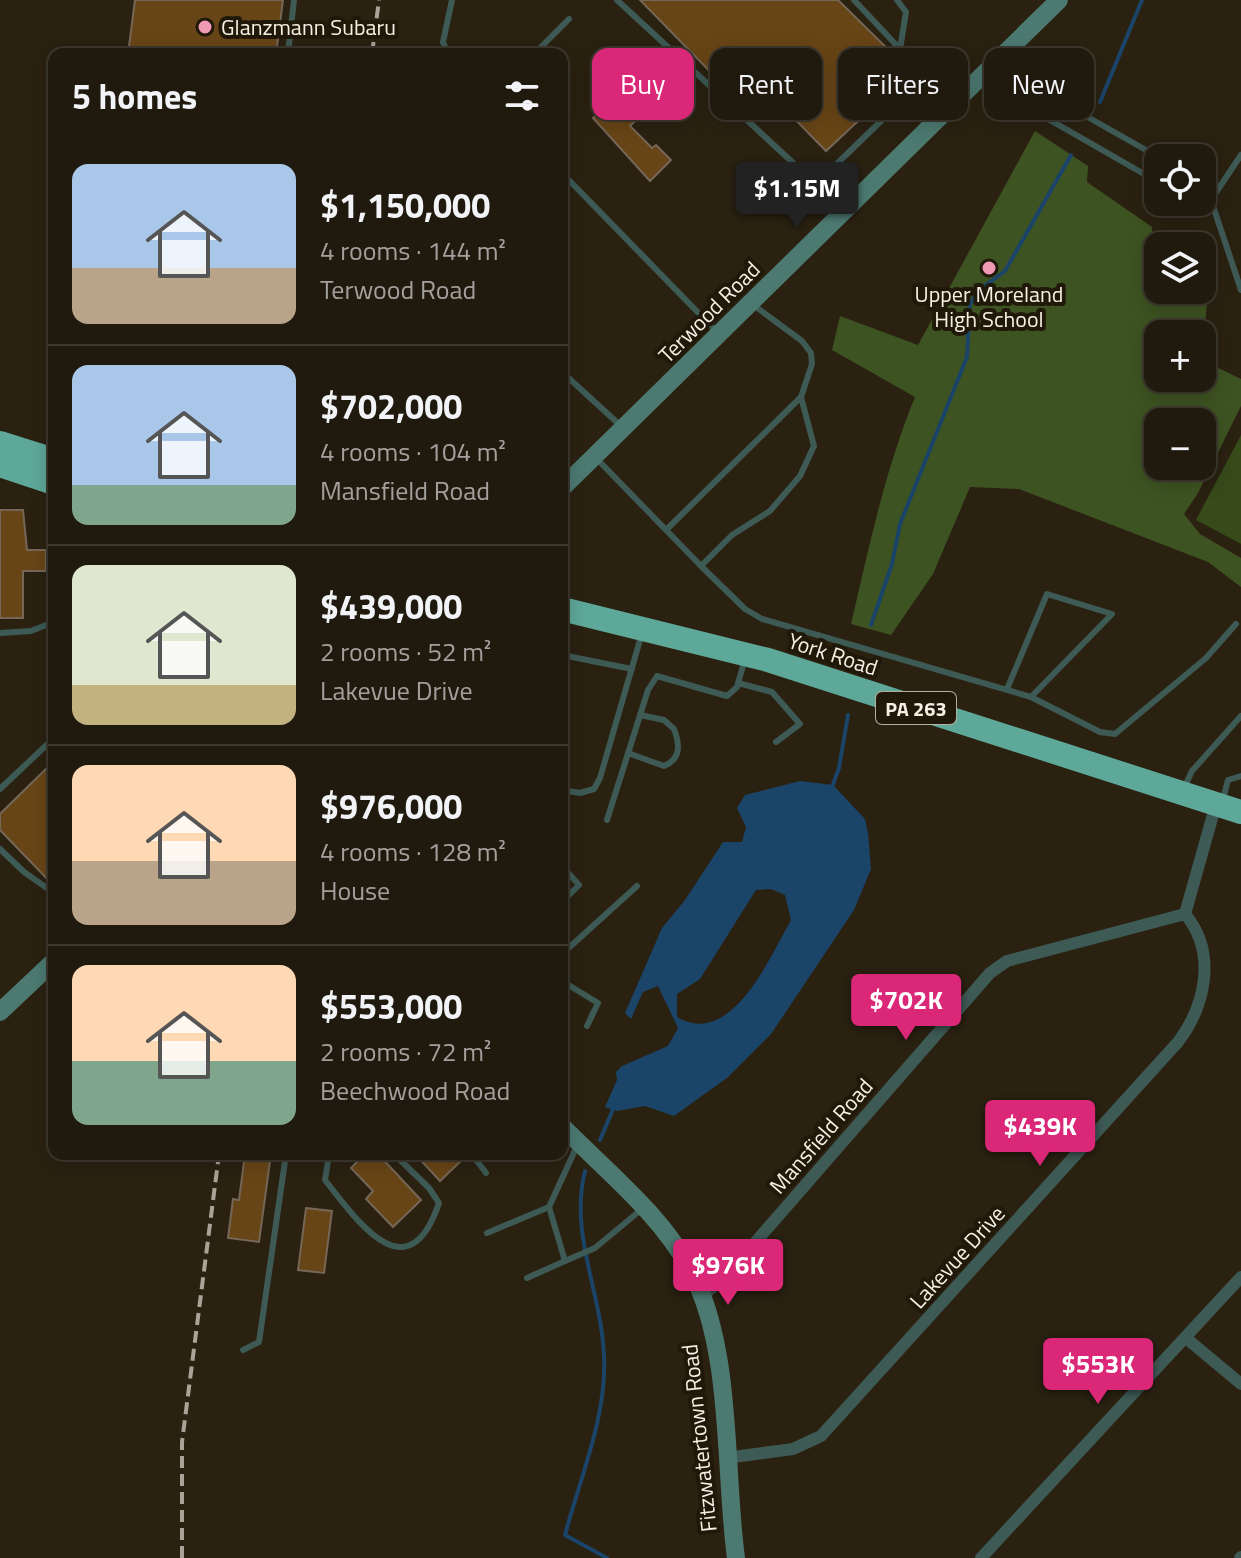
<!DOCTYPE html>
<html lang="en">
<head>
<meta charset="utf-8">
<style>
	:root { --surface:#20190d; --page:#282216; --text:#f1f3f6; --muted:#a2a09d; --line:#3d382e; --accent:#db2777 }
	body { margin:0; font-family:"Titillium Web",sans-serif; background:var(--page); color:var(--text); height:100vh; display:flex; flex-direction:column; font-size:30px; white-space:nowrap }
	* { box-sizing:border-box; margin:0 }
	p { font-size:26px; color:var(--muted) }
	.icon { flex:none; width:44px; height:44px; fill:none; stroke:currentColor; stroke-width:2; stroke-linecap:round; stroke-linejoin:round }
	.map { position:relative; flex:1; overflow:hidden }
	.sheet { position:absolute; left:48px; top:48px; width:520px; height:1112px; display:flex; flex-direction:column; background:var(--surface); border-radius:16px; box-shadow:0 4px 20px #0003,0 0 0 2px var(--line) }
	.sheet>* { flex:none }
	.hud { position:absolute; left:592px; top:48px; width:528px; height:72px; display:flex; gap:16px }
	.tools { position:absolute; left:1144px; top:144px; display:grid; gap:16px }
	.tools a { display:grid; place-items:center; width:72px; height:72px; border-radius:16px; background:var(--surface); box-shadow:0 4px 20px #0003,0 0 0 2px var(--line); font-size:40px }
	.price { position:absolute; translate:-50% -68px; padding:0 18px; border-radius:8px; background:var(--accent); color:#fff; font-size:26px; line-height:52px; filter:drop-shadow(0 2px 4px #0008) }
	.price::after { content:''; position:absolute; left:50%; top:48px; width:24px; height:18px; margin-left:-12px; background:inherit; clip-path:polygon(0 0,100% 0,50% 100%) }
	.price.selected { background:#222; color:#fff }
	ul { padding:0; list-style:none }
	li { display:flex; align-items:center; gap:24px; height:200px; padding:0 24px }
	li+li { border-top:2px solid var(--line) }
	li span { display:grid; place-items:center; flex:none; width:224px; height:160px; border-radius:16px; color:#555 }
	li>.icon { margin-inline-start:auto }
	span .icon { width:96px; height:96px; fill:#fffc; stroke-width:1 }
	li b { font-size:34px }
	h2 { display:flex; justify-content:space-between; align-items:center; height:96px; padding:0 24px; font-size:34px }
	.chip { padding:0 28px; border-radius:16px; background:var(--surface); box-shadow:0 4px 20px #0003,0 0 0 2px var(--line); font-size:28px; line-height:72px }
	.chip.selected { background:var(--accent); color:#fff }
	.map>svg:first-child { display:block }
	.green { fill:#364a1a }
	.forest { fill:#3e5322; fill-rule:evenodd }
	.water { fill:#1b4469; fill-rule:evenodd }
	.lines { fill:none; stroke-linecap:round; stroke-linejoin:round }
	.stream { stroke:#1b4469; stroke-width:4 }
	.building { fill:#684516; stroke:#756757; stroke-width:2 }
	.lane { stroke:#3e5a55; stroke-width:6 }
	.street { stroke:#3e5a55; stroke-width:12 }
	.secondary { stroke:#4c7a71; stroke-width:18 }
	.highway { stroke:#5ea89a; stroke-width:24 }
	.rail { stroke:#aaa397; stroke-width:4; stroke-dasharray:12 6; stroke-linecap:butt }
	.poi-dot { fill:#f09ab5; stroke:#201808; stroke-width:3 }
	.labels { text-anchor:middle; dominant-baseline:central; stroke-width:8; stroke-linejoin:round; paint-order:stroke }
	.shield { fill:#201808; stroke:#b5aea3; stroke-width:2 }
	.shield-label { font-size:20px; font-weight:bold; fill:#f5efe5 }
	.poi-label { font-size:22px; fill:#f5efe5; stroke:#201808; text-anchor:start }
	.street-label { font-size:22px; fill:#f5efe5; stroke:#201808 }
</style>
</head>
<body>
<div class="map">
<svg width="1241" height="1558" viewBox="0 0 1241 1558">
	<rect width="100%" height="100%" fill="#2a2111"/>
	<path class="green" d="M1241,435V544L1196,520Z"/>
	<path class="forest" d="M1035,131L1088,166L1087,182L1152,227V251L1158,256V290H1194L1207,302L1202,360L1241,379V406L1198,493L1184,514L1200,534L1241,558V587L1208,562L1019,489L970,487L933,574L891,635L851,624C869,547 885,470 915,397L832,350L840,316L918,345ZM1158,334H1202V378H1158ZM1158,422H1202V466H1158Z"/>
	<path class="water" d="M800,781L833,785L865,819L868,833L871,869L854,910L771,1034L727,1078L674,1116L645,1106L617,1111L605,1107L617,1080L616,1072L622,1066L668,1046L678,1028L658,986L643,992L631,1019L625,1013L662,928L685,900L723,842H742L746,827L737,808L745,795ZM771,889L785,895L791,920C770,957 731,1049 677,1017V994L700,979L756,890Z"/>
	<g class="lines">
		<g class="stream">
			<path d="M1100,102L1142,0"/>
			<path d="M871,625L892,564L900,524L967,357L970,304L979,290L1005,271L1071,155"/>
			<path d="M831,790L839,768L848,715"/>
			<path d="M600,1140L614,1107"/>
			<path d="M585,1171C569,1235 602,1293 604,1357C607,1416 580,1478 565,1535L607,1558"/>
		</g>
	</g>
	<g class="building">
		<path d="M135,0H283L276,54H128Z"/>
		<path d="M640,0H838L899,60L901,64L894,75L901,81L826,151L749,72L732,94Z"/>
		<path d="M611,99L634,122L630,126L652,148L656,145L671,160L650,181L593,118Z"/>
		<path d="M0,510H23L27,550H46V571H23V618H0Z"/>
		<path d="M54,761V886L0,830V814Z"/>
		<path d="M245,1154H271L259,1242L228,1238L233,1199L239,1200Z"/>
		<path d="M365,1154H378L421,1200L393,1227L366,1199L373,1191L351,1168Z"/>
		<path d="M415,1154H466V1156L440,1181Z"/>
		<path d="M306,1208L332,1211L324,1273L298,1270Z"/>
	</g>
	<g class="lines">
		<g class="lane">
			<path d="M617,0L816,184"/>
			<path d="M854,0L900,49"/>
			<path d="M538,50L569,19"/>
			<path d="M288,54L294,0"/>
			<path d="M448,54L443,42L452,0"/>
			<path d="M996,65L1160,158"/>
			<path d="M982,81L1158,182"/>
			<path d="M562,173L718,333"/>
			<path d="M1202,189L1211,200L1241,290"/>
			<path d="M1211,200L1241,155"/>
			<path d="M840,208L816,184L913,90L915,76L900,49L906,12L897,0"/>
			<path d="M562,372L621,426"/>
			<path d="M597,459L701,566L745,609L762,619L1031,697L1112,614L1047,594L1007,689"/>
			<path d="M667,529L801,397L812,364L811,353L802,341L752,304"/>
			<path d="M701,566L732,535L770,511L800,476L814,446L801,397"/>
			<path d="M0,633L31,631L54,622"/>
			<path d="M562,655L632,669"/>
			<path d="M738,683L772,692L800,724L776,742"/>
			<path d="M1031,697L1100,732L1115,734L1206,658L1236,624"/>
			<path d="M628,753L664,766C681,759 680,745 674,729L664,720L640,715"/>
			<path d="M1184,788L1192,771L1241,716"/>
			<path d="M0,789L54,738"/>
			<path d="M562,790L580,793L594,789L600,778L642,633"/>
			<path d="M1223,799L1228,780L1241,776"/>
			<path d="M607,820L648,690L657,676L727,696L737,687L744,662"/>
			<path d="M0,849L24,872L54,893"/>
			<path d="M562,866L579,885L562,902"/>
			<path d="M562,954L637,886"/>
			<path d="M562,981L598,1003L587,1026"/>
			<path d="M335,1154L328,1161L325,1180C358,1222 408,1294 439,1203L429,1188L394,1154"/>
			<path d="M472,1154L486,1173"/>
			<path d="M487,1233L549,1207"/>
			<path d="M565,1261L595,1248L642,1209"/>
			<path d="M527,1278L565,1261L549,1207L577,1146"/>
			<path d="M243,1350L259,1342L286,1154"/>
		</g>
		<g class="street">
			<path d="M702,1296L725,1277L990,973L1007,961L1185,914"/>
			<path d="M1186,1338L1241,1384"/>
			<path d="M726,1458L793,1449L821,1436L1178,1042C1206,1005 1217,952 1185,914L1216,804"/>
			<path d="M981,1558L1241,1277"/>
			<path d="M1240,1558L1241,1557"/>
		</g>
		<g class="secondary">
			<path d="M562,488L1059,0"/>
			<path d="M0,1012L54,961"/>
			<path d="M562,1126C605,1170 662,1215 691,1271C733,1349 724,1470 736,1558"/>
		</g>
		<g class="highway">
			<path d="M0,443L54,460"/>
			<path d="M0,465L54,483"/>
			<path d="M562,609L768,660L1241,812"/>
		</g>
		<g class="rail">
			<path d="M372,54L379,0"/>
			<path d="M182,1558V1442L219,1154"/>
		</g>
	</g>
	<g class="poi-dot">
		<circle cx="205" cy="27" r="8"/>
		<circle cx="989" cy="268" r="8"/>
	</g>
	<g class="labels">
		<rect class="shield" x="876" y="692" width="80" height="32" rx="6"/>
		<g class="shield-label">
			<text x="916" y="708">PA 263</text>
		</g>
		<g class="poi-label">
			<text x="221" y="27">Glanzmann Subaru</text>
			<text x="989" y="294" text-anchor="middle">Upper Moreland<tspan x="989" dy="25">High School</tspan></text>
		</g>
		<g class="street-label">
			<text transform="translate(709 312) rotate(-45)">Terwood Road</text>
			<text transform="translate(833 654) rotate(18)">York Road</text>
			<text transform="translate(821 1136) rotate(-49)">Mansfield Road</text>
			<text transform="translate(957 1257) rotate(-48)">Lakevue Drive</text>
			<text transform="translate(699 1438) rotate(-96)">Fitzwatertown Road</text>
		</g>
	</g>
</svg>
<div class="tools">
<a><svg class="icon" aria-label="locate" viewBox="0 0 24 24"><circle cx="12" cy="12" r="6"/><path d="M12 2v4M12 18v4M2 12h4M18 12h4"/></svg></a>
<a><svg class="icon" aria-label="layers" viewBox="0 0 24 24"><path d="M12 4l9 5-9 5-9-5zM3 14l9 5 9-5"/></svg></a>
<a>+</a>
<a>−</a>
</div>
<b class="price selected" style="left:797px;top:230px">$1.15M</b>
<b class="price" style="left:906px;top:1042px">$702K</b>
<b class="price" style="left:1040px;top:1168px">$439K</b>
<b class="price" style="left:728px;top:1307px">$976K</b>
<b class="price" style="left:1098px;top:1406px">$553K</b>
<div class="hud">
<a class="chip selected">Buy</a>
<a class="chip">Rent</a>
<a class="chip">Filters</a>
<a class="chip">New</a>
</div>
<section class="sheet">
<h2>5 homes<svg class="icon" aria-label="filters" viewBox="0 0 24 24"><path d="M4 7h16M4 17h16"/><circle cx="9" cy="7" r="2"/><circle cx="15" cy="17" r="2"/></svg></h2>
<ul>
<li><span style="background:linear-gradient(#a9c7e8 65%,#b9a48a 0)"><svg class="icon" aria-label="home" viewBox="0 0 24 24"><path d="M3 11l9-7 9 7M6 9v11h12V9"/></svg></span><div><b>$1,150,000</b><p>4 rooms · 144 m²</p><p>Terwood Road</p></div></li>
<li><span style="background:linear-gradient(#a9c7e8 75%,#7fa58c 0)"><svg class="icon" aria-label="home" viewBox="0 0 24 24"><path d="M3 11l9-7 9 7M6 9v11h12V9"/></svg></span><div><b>$702,000</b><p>4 rooms · 104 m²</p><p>Mansfield Road</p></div></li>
<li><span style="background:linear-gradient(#dfe7d0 75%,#c2b280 0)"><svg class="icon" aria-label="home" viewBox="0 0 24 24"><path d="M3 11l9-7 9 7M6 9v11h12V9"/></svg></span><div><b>$439,000</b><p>2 rooms · 52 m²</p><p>Lakevue Drive</p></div></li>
<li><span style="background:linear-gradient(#ffd9b3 60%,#b9a48a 0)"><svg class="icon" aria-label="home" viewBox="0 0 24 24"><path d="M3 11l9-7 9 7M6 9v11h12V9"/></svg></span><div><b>$976,000</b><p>4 rooms · 128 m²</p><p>House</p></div></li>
<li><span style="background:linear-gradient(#ffd9b3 60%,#7fa58c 0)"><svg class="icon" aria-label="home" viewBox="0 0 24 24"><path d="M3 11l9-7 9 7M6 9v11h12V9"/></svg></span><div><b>$553,000</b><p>2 rooms · 72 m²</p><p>Beechwood Road</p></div></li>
</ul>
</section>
</div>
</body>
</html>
